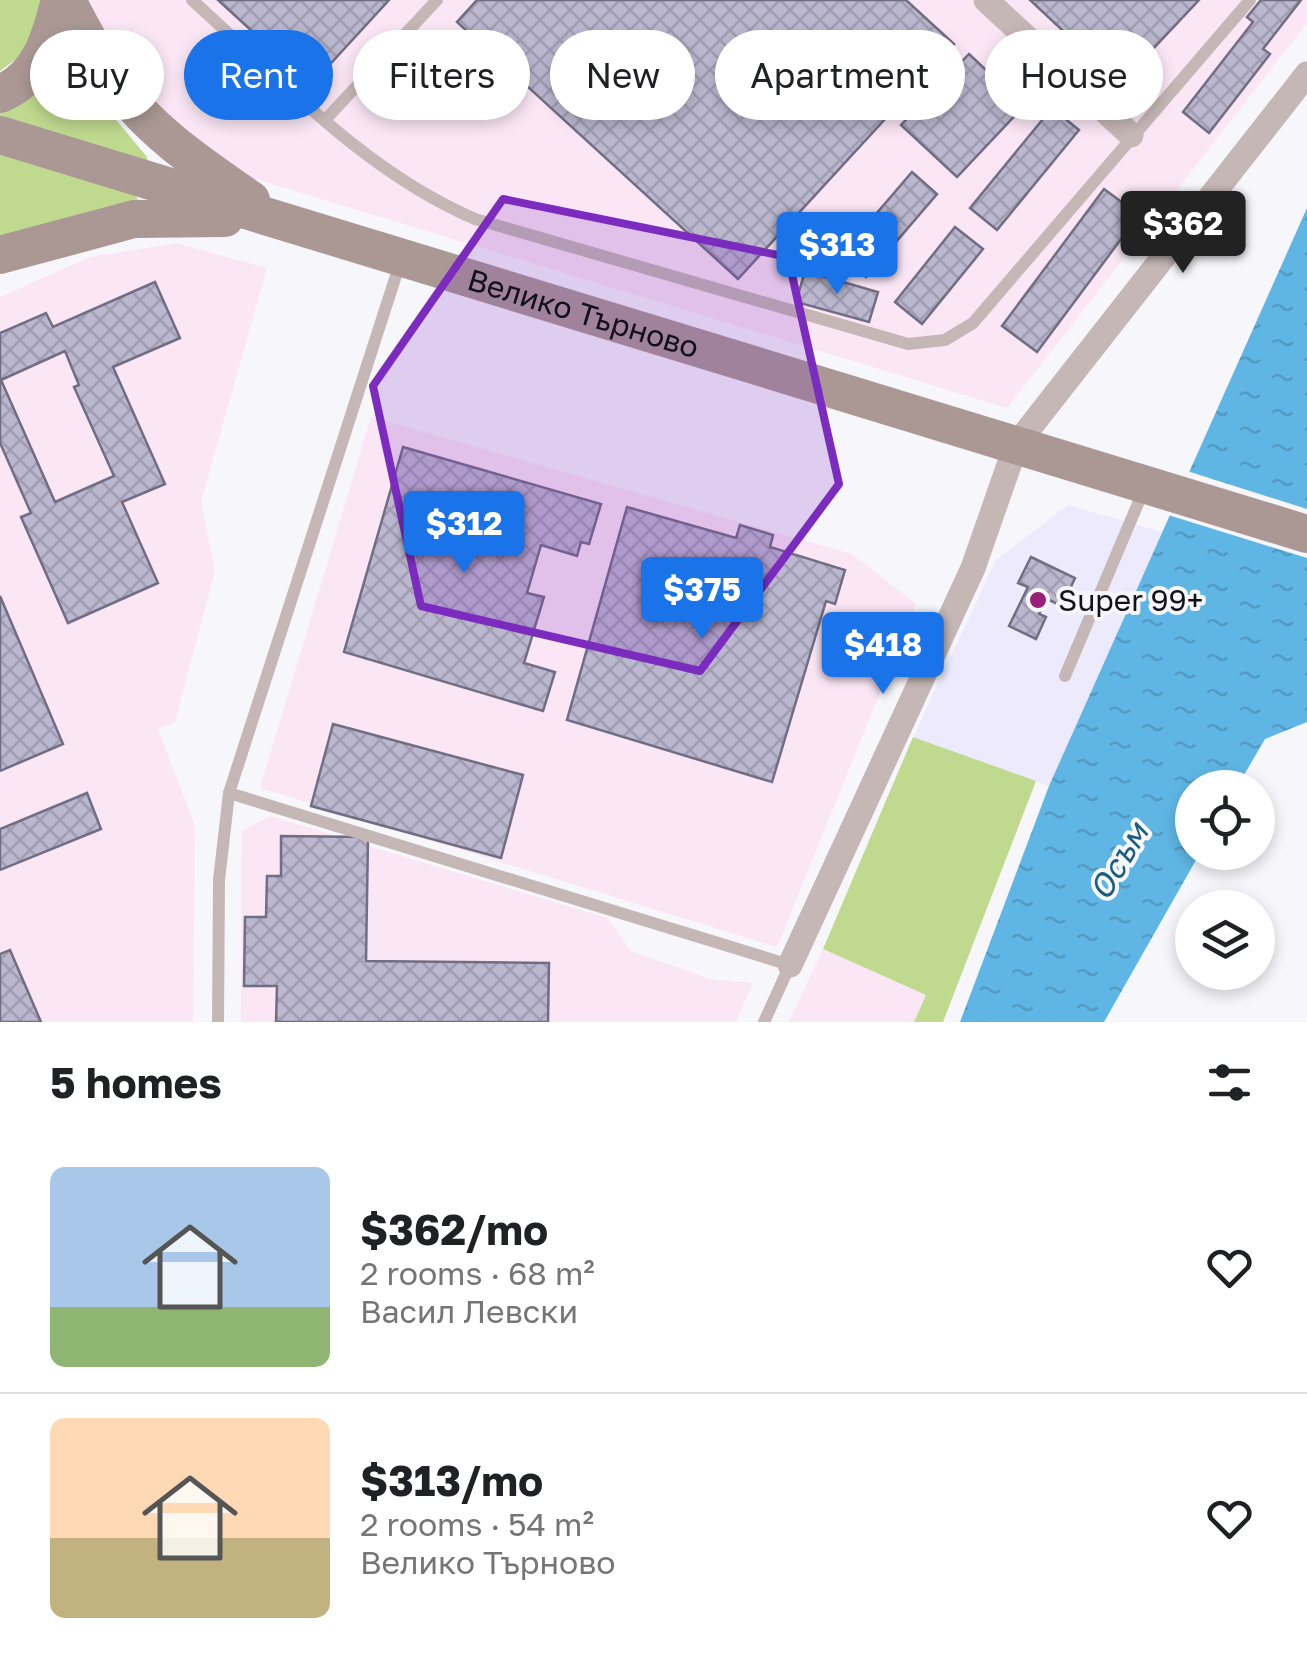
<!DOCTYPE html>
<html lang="en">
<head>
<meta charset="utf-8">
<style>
	:root { --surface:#fff; --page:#f2f2f2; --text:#202124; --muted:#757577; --line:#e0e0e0; --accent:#1a73e8 }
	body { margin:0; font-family:"Golos Text",sans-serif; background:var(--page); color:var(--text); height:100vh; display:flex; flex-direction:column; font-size:38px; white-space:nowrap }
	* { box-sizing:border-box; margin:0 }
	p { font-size:32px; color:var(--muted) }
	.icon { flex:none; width:55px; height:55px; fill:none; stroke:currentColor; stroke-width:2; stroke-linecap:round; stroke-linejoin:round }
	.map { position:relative; height:1022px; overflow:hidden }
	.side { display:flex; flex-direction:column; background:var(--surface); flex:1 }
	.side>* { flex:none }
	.banner { position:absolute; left:30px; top:30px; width:1248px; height:90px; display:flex; gap:20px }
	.fabs { position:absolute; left:1175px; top:770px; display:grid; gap:20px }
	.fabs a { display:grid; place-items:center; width:100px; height:100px; border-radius:50%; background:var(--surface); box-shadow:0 5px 15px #0003; font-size:50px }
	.price { position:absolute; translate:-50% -85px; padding:0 22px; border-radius:10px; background:var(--accent); color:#fff; font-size:32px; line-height:65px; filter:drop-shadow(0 2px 5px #0008) }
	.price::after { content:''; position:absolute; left:50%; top:60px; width:30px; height:22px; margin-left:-15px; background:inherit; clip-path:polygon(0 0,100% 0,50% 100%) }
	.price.on { background:#222; color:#fff }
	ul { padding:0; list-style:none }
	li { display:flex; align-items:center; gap:30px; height:250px; padding:0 50px }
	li+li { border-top:2px solid var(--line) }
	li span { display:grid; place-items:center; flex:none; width:280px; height:200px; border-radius:15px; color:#555 }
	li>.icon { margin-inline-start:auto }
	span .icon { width:120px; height:120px; fill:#fffc; stroke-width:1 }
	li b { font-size:42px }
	h2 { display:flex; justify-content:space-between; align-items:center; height:120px; padding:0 50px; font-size:42px }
	.tag { padding:0 35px; border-radius:45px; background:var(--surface); box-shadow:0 5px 15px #0003; font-size:35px; line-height:90px }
	.tag.on { background:var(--accent); color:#fff }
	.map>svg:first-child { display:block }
	.built { fill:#edeafe }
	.industrial { fill:#fbe6f5 }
	.green { fill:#bfda8e }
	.water { fill:url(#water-ripples) }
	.pier { fill:#f7f6fb }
	.building { fill:url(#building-cross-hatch); stroke:#716d83; stroke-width:2.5; fill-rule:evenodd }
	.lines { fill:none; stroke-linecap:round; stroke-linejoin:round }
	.lane { stroke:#c5b7b5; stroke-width:12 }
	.street { stroke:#c5b7b5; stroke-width:25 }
	.secondary { stroke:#ab9895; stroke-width:38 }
	.marked { fill:#7b2cbf; fill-opacity:0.2; stroke:#7b2cbf; stroke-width:8; stroke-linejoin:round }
	.poi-dot { fill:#991f79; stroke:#f7f6fb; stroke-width:4 }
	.labels { text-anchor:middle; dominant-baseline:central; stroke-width:8; stroke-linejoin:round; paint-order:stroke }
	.street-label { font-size:30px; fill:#121119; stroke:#f7f6fb }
	.poi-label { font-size:30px; fill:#121119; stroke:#f7f6fb; text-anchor:start }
	.water-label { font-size:32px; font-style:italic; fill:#1d5e7f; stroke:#f7f6fb }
</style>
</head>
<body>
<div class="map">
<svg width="1307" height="1022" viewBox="0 0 1307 1022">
	<defs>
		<pattern id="water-ripples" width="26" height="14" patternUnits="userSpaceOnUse" patternTransform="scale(2.5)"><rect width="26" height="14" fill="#5fb6e5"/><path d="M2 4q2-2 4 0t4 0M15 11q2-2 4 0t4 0" fill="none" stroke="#529bc4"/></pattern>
		<pattern id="building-cross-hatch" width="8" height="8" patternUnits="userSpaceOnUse" patternTransform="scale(2.5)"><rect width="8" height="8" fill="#bbb7cf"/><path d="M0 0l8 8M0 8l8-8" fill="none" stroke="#a09cb1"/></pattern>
	</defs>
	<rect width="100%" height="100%" fill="#f7f6fb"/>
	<path class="built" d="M1068,505L1162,532L1049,786L913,737L996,560Z"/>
	<g class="industrial">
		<path d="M90,0H1307V23L1007,408L246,176L182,137L132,88L97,27Z"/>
		<path d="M176,243L267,268L201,502L215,571L175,722L158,729L195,826L193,1022H0V297L90,257Z"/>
		<path d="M371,417L852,554L916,604L777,947L260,788Z"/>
		<path d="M270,816L607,918L631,951L710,979L753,983L736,1022H241L242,831Z"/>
		<path d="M823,949L926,995L914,1022H789Z"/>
	</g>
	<g class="green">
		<path d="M0,0H42L32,47L0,71Z"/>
		<path d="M69,49L92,91L147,157L148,165L0,126V113L61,50Z"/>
		<path d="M0,154L134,192L138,200L0,246Z"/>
		<path d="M913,737L1036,781L943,1022H914L926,995L823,949Z"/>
	</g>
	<path class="water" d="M1307,208V722L1265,739L1237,787L1192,788V852L1200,853L1104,1022H960L1049,786Z"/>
	<path class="pier" d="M1184,470L1307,509V558L1165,514Z"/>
	<g class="building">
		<path d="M218,0H389L311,85Z"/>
		<path d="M477,0H906L954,44L738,279L457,22Z"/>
		<path d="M1030,0H1199L1120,84Z"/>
		<path d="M1261,0H1301L1263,49L1270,54L1209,133L1183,112L1253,22L1247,17Z"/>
		<path d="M969,54L1024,106L957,177L901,125Z"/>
		<path d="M1052,108L1079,130L997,230L970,208Z"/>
		<path d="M912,172L937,194L866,277L840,256Z"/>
		<path d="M1104,189L1139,215L1037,352L1002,326Z"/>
		<path d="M955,227L983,249L922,324L895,302Z"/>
		<path d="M805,271L878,292L869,322L796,302Z"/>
		<path d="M155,282L180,338L113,367L165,484L122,502L158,583L68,623L21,517L31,513L0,443V333L46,313L53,327ZM65,351L79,385L74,387L114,476L55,502L1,380Z"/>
		<path d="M403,447L601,504L589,544L581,542L577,556L541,545L527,593L544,597L524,663L555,672L543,711L344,652Z"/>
		<path d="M627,507L736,538L740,525L773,535L770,547L845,570L835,604L826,601L772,782L567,720Z"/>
		<path d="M1031,557L1075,578L1062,606L1047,599L1039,614L1046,617L1036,639L1009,626L1028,587L1018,583Z"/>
		<path d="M0,596L63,744L0,771Z"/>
		<path d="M333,724L523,775L501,858L311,806Z"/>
		<path d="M87,793L101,829L0,870V829Z"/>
		<path d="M281,836L368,837L366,961L549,963L548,1022H276L277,986H244L245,917H266L267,876H281Z"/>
		<path d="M10,950L41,1022H0V954Z"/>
	</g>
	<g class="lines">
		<g class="lane">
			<path d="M192,0C280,79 365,172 475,219L908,344L945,340L973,323L1250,0"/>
			<path d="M326,119L437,0"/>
			<path d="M1065,676L1145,487"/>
			<path d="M229,793L790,965L764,1022"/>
			<path d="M218,1022L219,880L229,793L401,260"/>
		</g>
		<g class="street">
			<path d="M986,0L1131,135"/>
			<path d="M790,965L973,568L1016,445L1307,74"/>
		</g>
		<g class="secondary">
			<path d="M67,0C121,108 154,133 251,200"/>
			<path d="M0,94C40,77 50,39 60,0"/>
			<path id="s1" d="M0,135L1307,534"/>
			<path d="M0,255L134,219L225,218"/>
		</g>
	</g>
	<path class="marked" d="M503,199L788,257L839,484L700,671L421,606L373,386Z"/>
	<circle class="poi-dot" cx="1038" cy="600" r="10"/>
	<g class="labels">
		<g class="street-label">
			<text stroke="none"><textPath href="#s1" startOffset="610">Велико Търново</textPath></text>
		</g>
		<g class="poi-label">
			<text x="1058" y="600">Super 99+</text>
		</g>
		<g class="water-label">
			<text transform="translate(1118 861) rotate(-59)">Осъм</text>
		</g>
	</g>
</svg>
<div class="fabs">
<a><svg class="icon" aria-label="locate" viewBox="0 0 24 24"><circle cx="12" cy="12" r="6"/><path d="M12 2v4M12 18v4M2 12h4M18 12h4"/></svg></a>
<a><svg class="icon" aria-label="layers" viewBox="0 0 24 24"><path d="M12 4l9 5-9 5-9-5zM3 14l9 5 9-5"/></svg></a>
</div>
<b class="price on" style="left:1183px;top:276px">$362</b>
<b class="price" style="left:837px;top:297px">$313</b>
<b class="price" style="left:464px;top:576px">$312</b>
<b class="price" style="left:702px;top:642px">$375</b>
<b class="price" style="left:883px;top:697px">$418</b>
<div class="banner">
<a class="tag">Buy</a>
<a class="tag on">Rent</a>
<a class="tag">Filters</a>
<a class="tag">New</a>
<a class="tag">Apartment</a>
<a class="tag">House</a>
</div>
</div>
<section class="side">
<h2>5 homes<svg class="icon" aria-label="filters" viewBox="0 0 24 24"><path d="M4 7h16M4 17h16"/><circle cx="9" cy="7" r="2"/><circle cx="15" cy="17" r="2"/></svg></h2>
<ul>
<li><span style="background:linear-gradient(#a9c7e8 70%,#8fb573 0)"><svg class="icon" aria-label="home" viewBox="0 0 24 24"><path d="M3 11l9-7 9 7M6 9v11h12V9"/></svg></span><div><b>$362/mo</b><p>2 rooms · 68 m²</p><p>Васил Левски</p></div><svg class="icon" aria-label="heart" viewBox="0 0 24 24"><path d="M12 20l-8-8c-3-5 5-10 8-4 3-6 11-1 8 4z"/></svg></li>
<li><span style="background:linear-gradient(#ffd9b3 60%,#c2b280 0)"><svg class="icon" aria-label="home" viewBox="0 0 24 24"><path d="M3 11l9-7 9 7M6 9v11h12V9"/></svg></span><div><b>$313/mo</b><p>2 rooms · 54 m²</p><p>Велико Търново</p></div><svg class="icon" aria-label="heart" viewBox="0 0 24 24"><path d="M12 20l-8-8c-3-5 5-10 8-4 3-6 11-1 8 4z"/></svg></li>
</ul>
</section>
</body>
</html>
